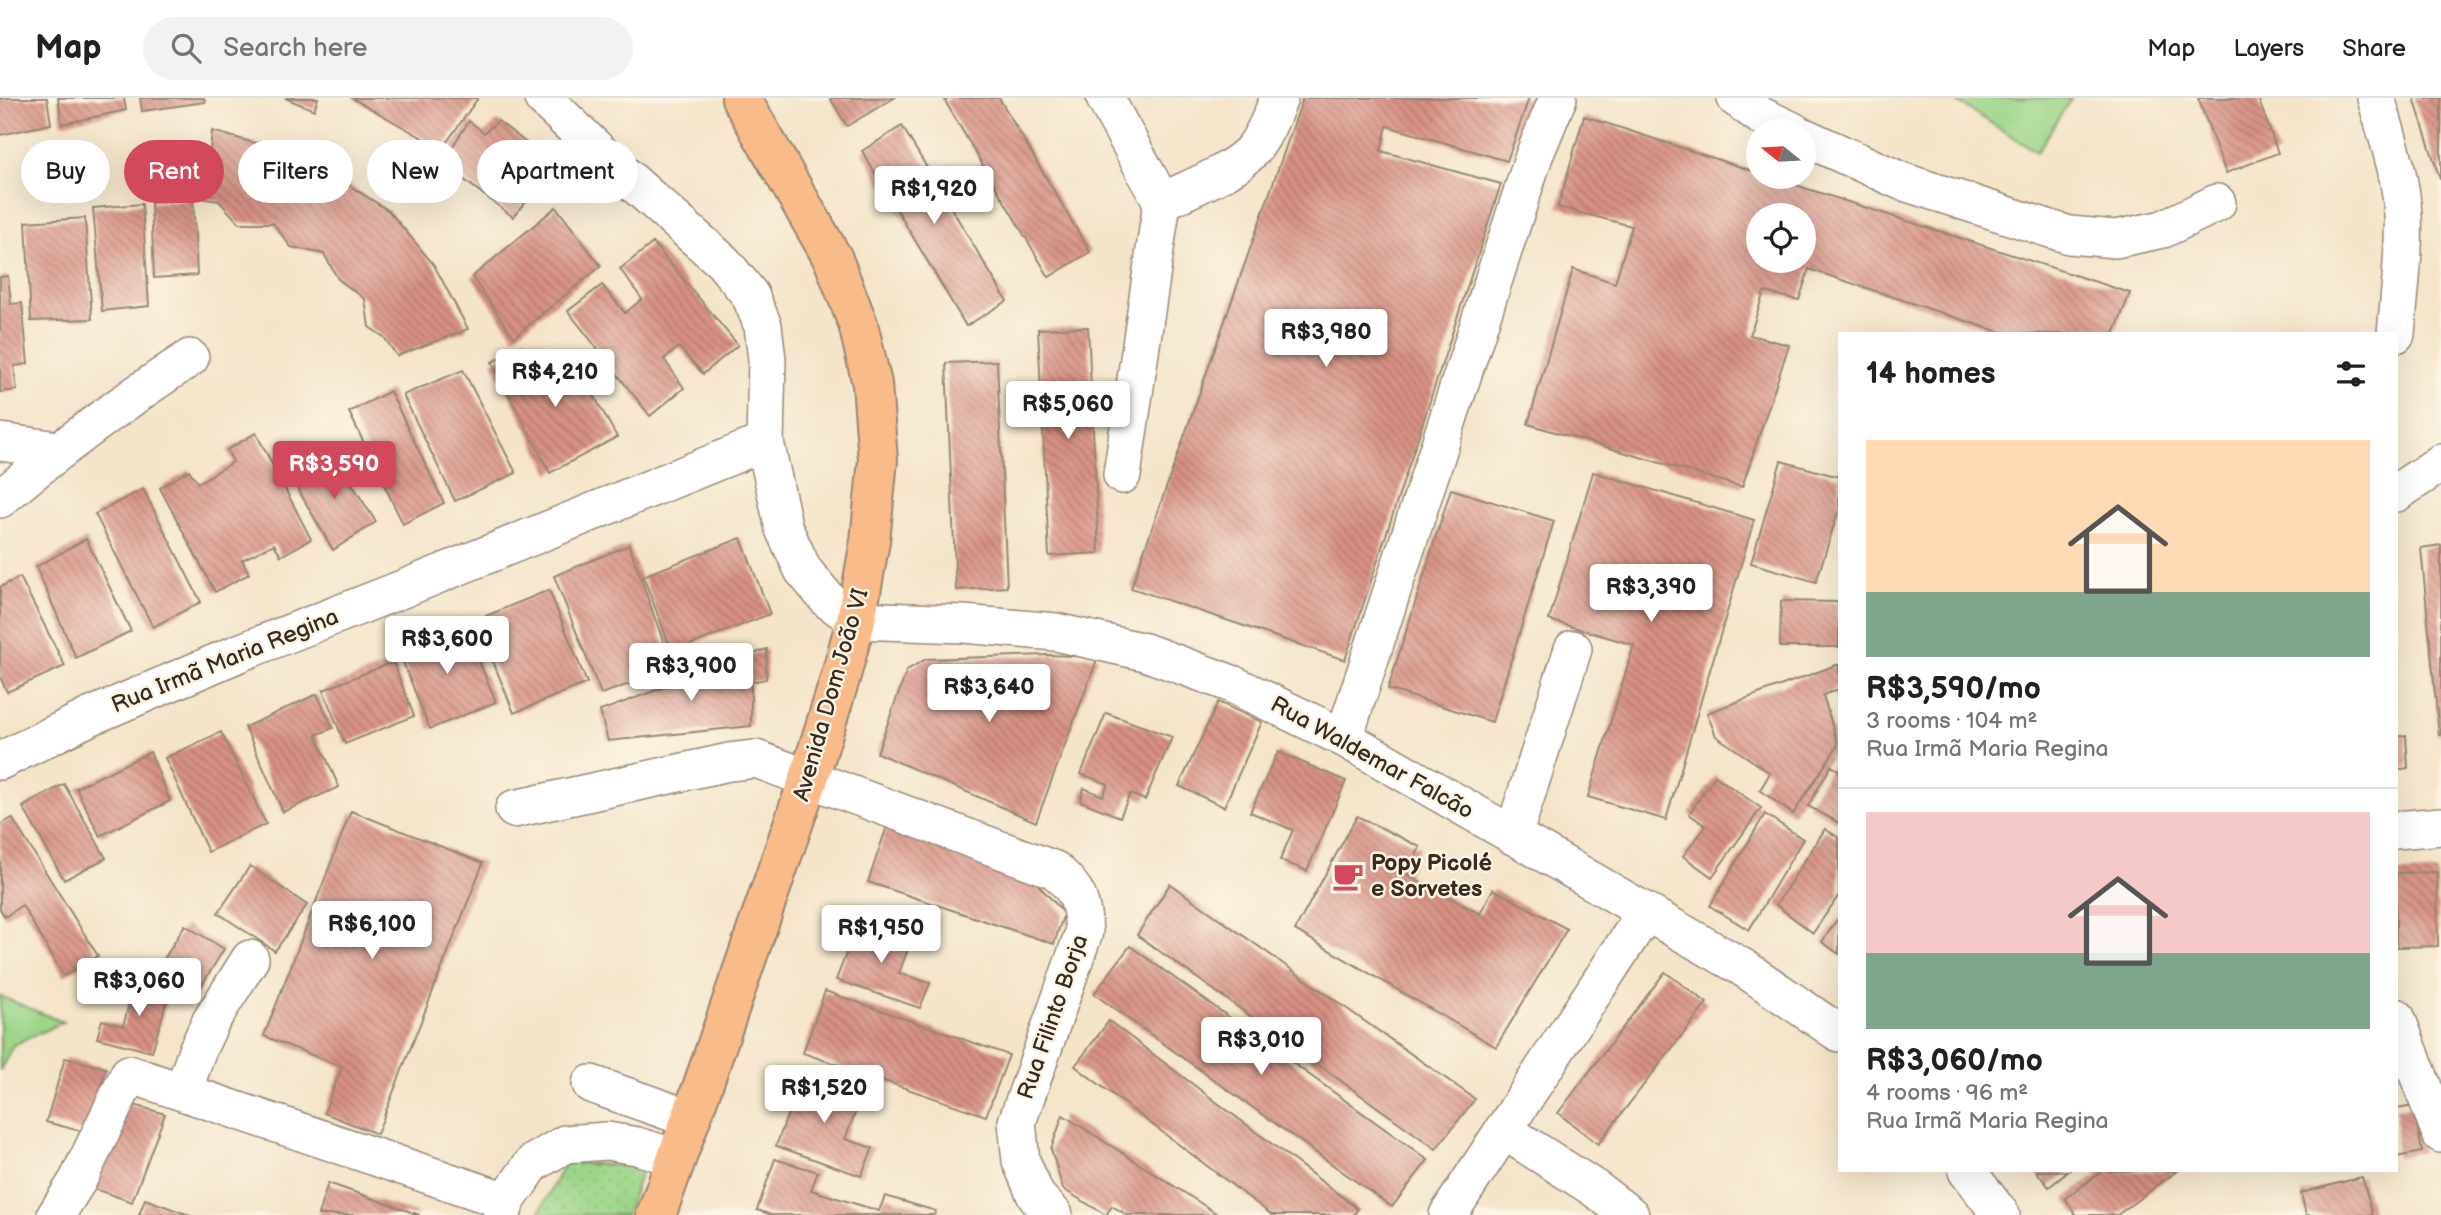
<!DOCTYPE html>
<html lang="en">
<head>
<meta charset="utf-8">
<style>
	:root { --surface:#fff; --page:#f2f2f2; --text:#202124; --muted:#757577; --line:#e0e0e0; --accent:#d1495b }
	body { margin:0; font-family:"Balsamiq Sans",sans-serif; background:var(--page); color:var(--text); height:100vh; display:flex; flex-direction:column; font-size:26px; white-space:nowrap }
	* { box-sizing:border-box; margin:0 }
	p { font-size:23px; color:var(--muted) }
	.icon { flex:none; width:38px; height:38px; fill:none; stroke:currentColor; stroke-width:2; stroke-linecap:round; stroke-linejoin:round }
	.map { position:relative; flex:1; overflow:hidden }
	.panel { position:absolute; left:1838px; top:234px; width:560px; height:840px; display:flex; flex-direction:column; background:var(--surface); border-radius:0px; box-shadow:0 7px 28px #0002 }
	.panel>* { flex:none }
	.top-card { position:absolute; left:21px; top:42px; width:665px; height:63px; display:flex; gap:14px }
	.needle { width:46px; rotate:288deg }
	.tools { position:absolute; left:1746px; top:21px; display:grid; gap:14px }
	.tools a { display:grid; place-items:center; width:70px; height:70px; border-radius:50%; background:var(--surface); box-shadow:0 7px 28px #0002; font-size:35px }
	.price { position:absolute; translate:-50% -60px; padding:0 16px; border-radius:7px; background:#fff; color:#222; font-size:23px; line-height:46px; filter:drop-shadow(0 2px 4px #0008) }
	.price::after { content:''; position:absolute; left:50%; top:42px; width:21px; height:16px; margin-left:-10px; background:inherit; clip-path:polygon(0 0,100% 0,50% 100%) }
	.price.on { background:var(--accent); color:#fff }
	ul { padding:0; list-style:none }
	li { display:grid; align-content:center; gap:14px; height:371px; padding:0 28px }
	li+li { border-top:2px solid var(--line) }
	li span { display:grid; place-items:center; height:217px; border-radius:0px; color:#555 }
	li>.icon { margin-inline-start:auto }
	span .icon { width:126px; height:126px; fill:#fffc; stroke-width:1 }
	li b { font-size:30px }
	h2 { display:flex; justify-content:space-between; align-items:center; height:84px; padding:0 28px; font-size:30px }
	.tag { padding:0 24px; border-radius:32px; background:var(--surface); box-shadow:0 7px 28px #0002; font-size:24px; line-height:63px }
	.tag.on { background:var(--accent); color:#fff }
	header { display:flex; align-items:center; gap:42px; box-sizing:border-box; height:98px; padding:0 35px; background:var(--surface); border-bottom:2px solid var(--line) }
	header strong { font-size:33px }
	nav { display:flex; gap:38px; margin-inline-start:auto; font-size:24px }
	.search { width:490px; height:63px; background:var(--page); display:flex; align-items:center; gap:18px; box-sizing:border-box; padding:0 24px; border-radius:38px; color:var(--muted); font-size:26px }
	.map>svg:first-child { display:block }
	.grass { fill:#9cd689; stroke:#6c8054; stroke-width:2 }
	.garden { fill:url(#garden-dots); stroke:#6c8054; stroke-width:2 }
	.building { fill:url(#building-back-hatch); fill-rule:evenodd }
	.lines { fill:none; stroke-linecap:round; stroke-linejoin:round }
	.minor-casing { stroke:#988774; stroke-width:40 }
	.major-casing { stroke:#988774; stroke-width:42 }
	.minor { stroke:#fff; stroke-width:37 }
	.major { stroke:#fabb8b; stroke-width:38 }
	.labels { text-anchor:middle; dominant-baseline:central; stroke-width:5; stroke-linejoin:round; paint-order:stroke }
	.street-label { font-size:23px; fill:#3b2a1e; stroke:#fcf5e5 }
	.poi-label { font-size:23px; font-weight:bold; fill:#3b2a1e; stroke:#fcf5e5; text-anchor:start }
</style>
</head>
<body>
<header>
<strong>Map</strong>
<div class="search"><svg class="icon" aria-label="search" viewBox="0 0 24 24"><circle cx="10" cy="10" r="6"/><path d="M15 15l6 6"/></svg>Search here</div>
<nav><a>Map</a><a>Layers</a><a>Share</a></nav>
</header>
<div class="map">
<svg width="2441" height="1117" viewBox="0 0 2441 1117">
	<defs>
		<pattern id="garden-dots" width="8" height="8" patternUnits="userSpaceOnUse" patternTransform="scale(1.75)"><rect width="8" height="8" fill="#9cd689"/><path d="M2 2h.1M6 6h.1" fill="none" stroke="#87b876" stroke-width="1.8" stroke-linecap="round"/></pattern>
		<pattern id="building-back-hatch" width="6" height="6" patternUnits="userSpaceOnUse" patternTransform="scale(1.75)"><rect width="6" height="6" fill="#d89184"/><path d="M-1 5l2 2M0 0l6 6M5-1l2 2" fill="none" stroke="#b0776b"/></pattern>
	</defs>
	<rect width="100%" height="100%" fill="#fcf5e5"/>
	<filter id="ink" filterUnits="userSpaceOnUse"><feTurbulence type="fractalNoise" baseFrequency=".0143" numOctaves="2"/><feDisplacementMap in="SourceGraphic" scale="14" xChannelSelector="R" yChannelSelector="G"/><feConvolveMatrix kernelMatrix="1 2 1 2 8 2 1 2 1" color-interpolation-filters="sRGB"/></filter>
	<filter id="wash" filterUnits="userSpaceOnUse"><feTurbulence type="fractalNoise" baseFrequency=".00686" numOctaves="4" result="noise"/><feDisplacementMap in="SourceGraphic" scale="28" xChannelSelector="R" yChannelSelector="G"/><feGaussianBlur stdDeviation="1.57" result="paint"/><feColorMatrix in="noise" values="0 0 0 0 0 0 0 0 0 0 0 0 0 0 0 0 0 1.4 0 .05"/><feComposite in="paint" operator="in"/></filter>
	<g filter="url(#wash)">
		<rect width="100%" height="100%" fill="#f4e4c9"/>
		<g class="grass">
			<path d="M1951,0H2071L2037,54Z"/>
			<path d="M0,898L63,924L13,947L0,973Z"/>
		</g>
		<path class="garden" d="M565,1064L643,1069L626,1117H538Z"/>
		<g id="blocks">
			<g class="building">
				<path d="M0,0H47L51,26L0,37Z"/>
				<path d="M58,0H124L126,12L62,26Z"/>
				<path d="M140,0H204L205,4L142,13Z"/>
				<path d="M285,0H318L314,12Z"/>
				<path d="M352,0H478L442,51Z"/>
				<path d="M830,0H894L847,28Z"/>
				<path d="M950,0H999L1090,154L1049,179L945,3Z"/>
				<path d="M1303,0H1529L1507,63L1387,28L1381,53L1501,86L1345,562L1131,490Z"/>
				<path d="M2198,0H2258L2278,55L2226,75Z"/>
				<path d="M2414,0H2441V81H2440Z"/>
				<path d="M1584,18L1759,75V79H1771L2130,195L2114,236H2005L1809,171L1799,202L1764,194L1750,237L1789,247L1742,389L1528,326L1573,171L1615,185L1632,128L1558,109ZM1759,117H1804V163H1759Z"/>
				<path d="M469,23L484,35L498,23L556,68L513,119L442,65Z"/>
				<path d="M902,28L1007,203L966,228L862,53Z"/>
				<path d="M212,33L305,59L389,113L434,167L468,231L397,258L384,239L369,229L365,201L338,181L324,156L291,149L273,125H239L219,103L205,101Z"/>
				<path d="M193,101L197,177L154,180L151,105Z"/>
				<path d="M142,106L149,208L102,213L93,110Z"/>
				<path d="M556,109L601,168L514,239L472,179Z"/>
				<path d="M85,120L92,221L31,223L26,124Z"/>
				<path d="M653,145L738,247L703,276L679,249L664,261L684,290L650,318L568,213L602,187L625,215L642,201L620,171Z"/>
				<path d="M8,178L11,206L22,205L28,266L14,268L17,292L0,294V179Z"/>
				<path d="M1088,229L1099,455L1049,458L1038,231Z"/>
				<path d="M522,248L537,281L572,258L617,339L550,375L492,264Z"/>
				<path d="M997,263L1007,489L956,492L946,265Z"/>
				<path d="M463,272L516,375L455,403L403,297Z"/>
				<path d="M390,293L444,405L403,426L349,314Z"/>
				<path d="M256,335L311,441L281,458L274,446L242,462L249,476L215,494L160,390L189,372L198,385L233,364L227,352Z"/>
				<path d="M332,355L376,424L333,452L292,381Z"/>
				<path d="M1781,363L1839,379V411L1816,484L1751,465Z"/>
				<path d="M1593,374L1754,422L1666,722L1588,699L1634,547L1549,522Z"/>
				<path d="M143,391L201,504L153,529L95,416Z"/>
				<path d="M1451,391L1554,423L1492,624L1388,591Z"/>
				<path d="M741,440L770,516L672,554L643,478Z"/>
				<path d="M86,441L131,533L76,560L36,469Z"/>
				<path d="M629,447L673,571L601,596L554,478Z"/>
				<path d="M2441,447V637H2439L2421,450Z"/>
				<path d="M20,479L65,568L7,594L0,579V489Z"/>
				<path d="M549,492L587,585L514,615L476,522Z"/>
				<path d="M1781,503L1839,504V549H1780Z"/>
				<path d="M463,525L496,604L430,631L398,552Z"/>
				<path d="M767,551L766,581L751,584V628L608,643L600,613Z"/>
				<path d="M1048,557L1098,559L1036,724L877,655L907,572L926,561Z"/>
				<path d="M393,564L414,618L345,646L323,592Z"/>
				<path d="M1839,566V591L1823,597L1838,647L1793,716L1760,692L1770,675L1716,638L1707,615Z"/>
				<path d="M317,596L333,630L316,637L339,689L283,714L245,629Z"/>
				<path d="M1218,604L1262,624L1224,709L1179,688Z"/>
				<path d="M1106,615L1172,639L1145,702L1130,696L1120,719L1080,703L1084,690L1103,698L1108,686L1081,676Z"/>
				<path d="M221,634L266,726L208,754L165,660Z"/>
				<path d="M2406,637L2408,670L2396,672V639Z"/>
				<path d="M150,654L170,703L100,738L76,690Z"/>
				<path d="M1278,654L1346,683L1307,773L1280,762L1293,732L1250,714Z"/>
				<path d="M1831,668L1839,672V725L1808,708Z"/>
				<path d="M1715,678L1761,710L1712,779L1683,758L1706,728L1689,716Z"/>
				<path d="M64,686L106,760L64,782L23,709Z"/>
				<path d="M351,713L483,765L377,1036L324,1015L342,969L264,938Z"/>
				<path d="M1765,716L1803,741L1749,832L1710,808Z"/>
				<path d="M1357,718L1420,749L1407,777L1480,816L1493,791L1567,831L1496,949L1295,832Z"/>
				<path d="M12,720L98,858L64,878L22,807L5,819L0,811V727Z"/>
				<path d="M887,728L1033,781L1064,815L1054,846L868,784Z"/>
				<path d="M1825,731L1839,740V797L1813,835L1776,807Z"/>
				<path d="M250,768L307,807L275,853L218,815Z"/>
				<path d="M2437,774L2438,848L2396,849V775Z"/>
				<path d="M1170,786L1475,1001L1436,1051L1137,837Z"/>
				<path d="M1839,819V856L1822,844Z"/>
				<path d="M859,822L912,840L899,875L930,885L920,910L836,882Z"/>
				<path d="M185,827L224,851L197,895L158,871Z"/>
				<path d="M1130,848L1428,1062L1392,1109L1094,896Z"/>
				<path d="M1665,874L1707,905L1598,1046L1558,1015Z"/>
				<path d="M136,881L170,891L152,954L97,940L102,922L123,928Z"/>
				<path d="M825,893L1009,957L986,1018L803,955Z"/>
				<path d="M1109,923L1358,1111L1353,1117H1272L1075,968Z"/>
				<path d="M65,960L106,970L88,1035L46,1024Z"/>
				<path d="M803,975L863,995L845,1041L873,1050L861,1078L776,1048Z"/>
				<path d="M127,1005L165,1016L132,1104L95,1091Z"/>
				<path d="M2414,1008L2422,1054L2396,1059V1011Z"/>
				<path d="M1063,1017L1219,1117H1127L1112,1108L1106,1117L1063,1091L1051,1051Z"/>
				<path d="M775,1061L818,1074L811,1092L879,1113L885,1098L936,1113L934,1117H772L757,1112Z"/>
				<path d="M2036,1073H2069L2049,1089Z"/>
				<path d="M2098,1073H2177L2117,1117H2076L2065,1100L2100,1075Z"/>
				<path d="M2362,1079L2373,1117H2306L2301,1095Z"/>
				<path d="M328,1085L420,1117H318Z"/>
				<path d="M145,1101L189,1117H139Z"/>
			</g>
		</g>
	</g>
	<g filter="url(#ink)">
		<use href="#blocks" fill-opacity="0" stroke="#988774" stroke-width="2"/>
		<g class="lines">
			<g class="minor-casing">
				<g id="minor">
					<path d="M543,0L612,66L723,164L750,197L763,228L767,261L765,344L784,431L803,472L828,502L856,522L963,526L1056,534L1145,554L1232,586L1344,640L1646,814L1742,869L1839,935"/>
					<path d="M1105,0L1162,104L1122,377"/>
					<path d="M1736,0L1761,18L1793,33"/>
					<path d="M2376,0C2387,38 2401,77 2403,117C2405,156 2399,197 2396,236"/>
					<path d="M1804,39L1901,83L2069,137L2116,141L2163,131L2217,105"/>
					<path d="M1162,104C1189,90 1237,73 1255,49C1266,34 1272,17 1279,0"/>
					<path d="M0,344L59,352"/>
					<path d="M2396,395L2441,365"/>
					<path d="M0,401C61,350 124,303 190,260"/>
					<path d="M1344,640L1534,58L1558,0"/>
					<path d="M0,663L87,620L239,555L405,490L765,344"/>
					<path d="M514,711L729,664L756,661L1055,772C1078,792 1082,803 1084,834L1017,1024L1021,1063L1036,1098L1054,1117"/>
					<path d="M2396,732L2441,728"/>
					<path d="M1513,738L1573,551"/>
					<path d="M2396,919L2441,1036"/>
					<path d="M591,986L691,1021"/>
					<path d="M183,994L197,953L211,923L250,861"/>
					<path d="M1503,1032L1594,1090L1630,1117"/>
					<path d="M1967,1073L2001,1117"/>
					<path d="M56,1117L78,1082L129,976L506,1103"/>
					<path d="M502,1117L506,1103L533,1065L565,1046L607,1043L637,1048L676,1060"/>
					<path d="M1448,1117L1646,814"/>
				</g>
			</g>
			<g class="major-casing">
				<path id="major" d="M656,1117L703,987L809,680L840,581L856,522L870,443L878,362L872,286L858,226L833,161L741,0"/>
			</g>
			<use href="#minor" class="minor"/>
			<use href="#major" class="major"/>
		</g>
	</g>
	<defs>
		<g id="cafe-bare" transform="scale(2.415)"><path d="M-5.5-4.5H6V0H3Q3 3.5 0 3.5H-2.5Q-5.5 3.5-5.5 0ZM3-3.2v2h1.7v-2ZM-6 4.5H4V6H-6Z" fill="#d1495b" stroke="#fcf5e5" stroke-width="2.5" paint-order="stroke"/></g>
	</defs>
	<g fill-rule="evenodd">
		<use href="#cafe-bare" x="1348" y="778"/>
	</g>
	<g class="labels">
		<g class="street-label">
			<text transform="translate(225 563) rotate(-22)">Rua Irmã Maria Regina</text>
			<text transform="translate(831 597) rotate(-74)">Avenida Dom João VI</text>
			<text transform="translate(1372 660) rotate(29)">Rua Waldemar Falcão</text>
			<text transform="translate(1053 919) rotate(-71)">Rua Filinto Borja</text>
		</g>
		<g class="poi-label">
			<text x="1371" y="765">Popy Picolé<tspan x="1371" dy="26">e Sorvetes</tspan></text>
		</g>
	</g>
</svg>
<div class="tools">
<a><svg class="needle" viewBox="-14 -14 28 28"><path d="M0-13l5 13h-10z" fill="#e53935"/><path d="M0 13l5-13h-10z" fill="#757577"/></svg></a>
<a><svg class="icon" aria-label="locate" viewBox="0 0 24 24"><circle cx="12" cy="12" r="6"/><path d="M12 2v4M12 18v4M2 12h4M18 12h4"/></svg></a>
</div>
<b class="price" style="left:934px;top:128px">R$1,920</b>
<b class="price" style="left:1326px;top:271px">R$3,980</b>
<b class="price" style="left:555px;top:311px">R$4,210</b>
<b class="price" style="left:1068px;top:343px">R$5,060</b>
<b class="price on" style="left:334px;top:403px">R$3,590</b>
<b class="price" style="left:1651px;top:526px">R$3,390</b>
<b class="price" style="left:447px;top:578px">R$3,600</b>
<b class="price" style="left:691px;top:605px">R$3,900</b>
<b class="price" style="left:989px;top:626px">R$3,640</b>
<b class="price" style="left:372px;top:863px">R$6,100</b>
<b class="price" style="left:881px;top:867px">R$1,950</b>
<b class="price" style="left:139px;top:920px">R$3,060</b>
<b class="price" style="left:1261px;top:979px">R$3,010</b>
<b class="price" style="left:824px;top:1027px">R$1,520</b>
<div class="top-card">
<a class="tag">Buy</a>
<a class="tag on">Rent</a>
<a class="tag">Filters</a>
<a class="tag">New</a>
<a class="tag">Apartment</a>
</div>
<section class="panel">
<h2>14 homes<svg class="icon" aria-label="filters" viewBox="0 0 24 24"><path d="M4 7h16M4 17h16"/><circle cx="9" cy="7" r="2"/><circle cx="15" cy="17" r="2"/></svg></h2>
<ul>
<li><span style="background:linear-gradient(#ffd9b3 70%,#7fa58c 0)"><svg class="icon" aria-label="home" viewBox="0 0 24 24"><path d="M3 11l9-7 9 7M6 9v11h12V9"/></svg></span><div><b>R$3,590/mo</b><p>3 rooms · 104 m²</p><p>Rua Irmã Maria Regina</p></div></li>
<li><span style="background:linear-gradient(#f6c9c9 65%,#7fa58c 0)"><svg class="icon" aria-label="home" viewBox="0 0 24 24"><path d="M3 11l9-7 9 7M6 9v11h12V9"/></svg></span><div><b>R$3,060/mo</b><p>4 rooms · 96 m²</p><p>Rua Irmã Maria Regina</p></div></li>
</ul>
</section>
</div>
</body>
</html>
